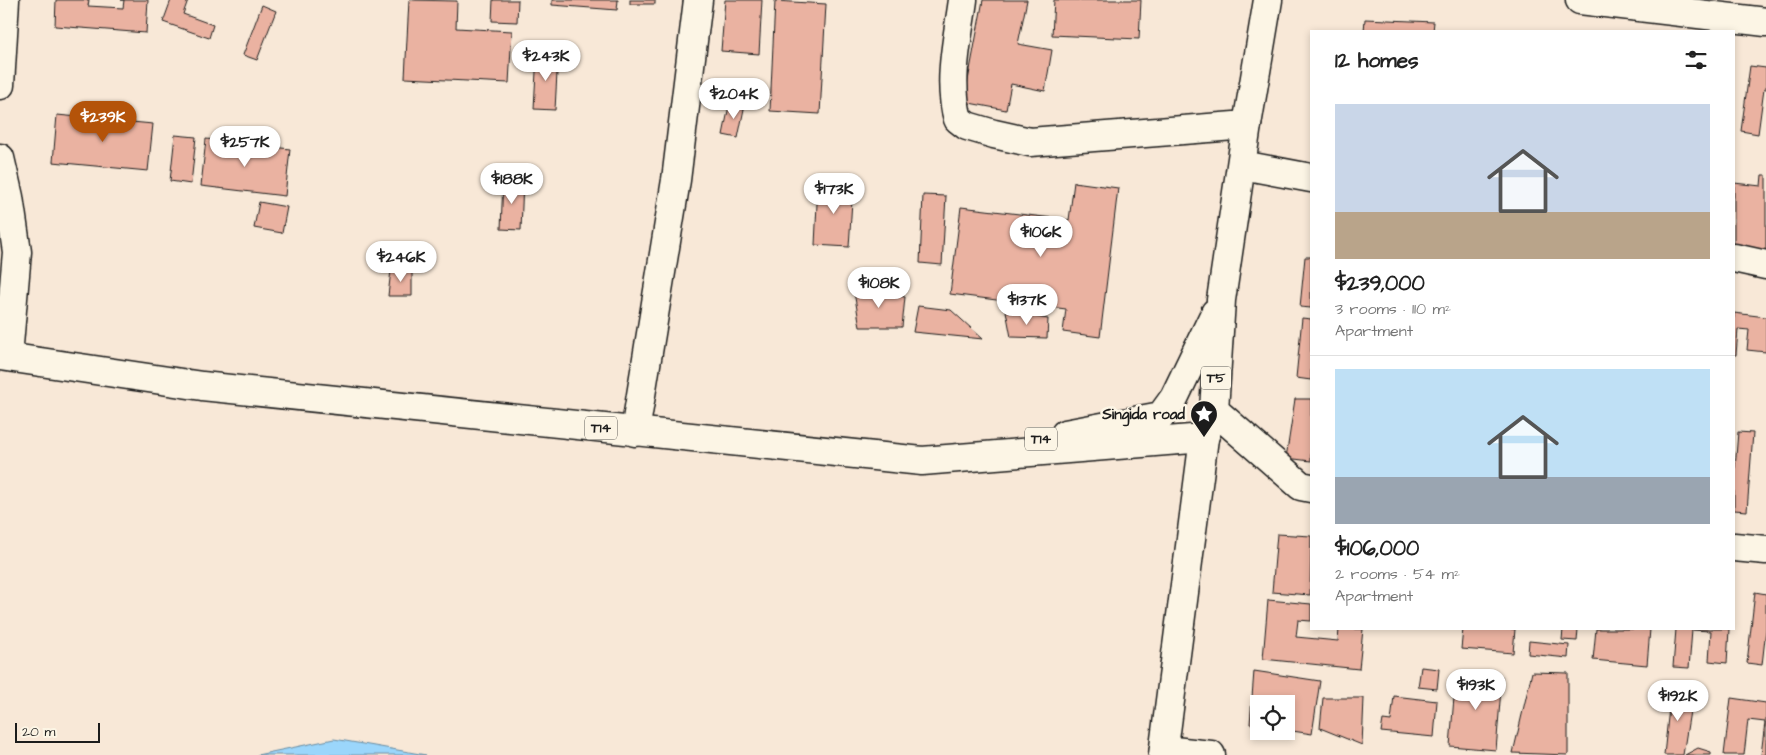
<!DOCTYPE html>
<html lang="en">
<head>
<meta charset="utf-8">
<style>
	:root { --surface:#fff; --page:#f2f2f2; --text:#222; --muted:#767676; --line:#e0e0e0; --accent:#b45309 }
	body { margin:0; font-family:"Architects Daughter",sans-serif; background:var(--page); color:var(--text); height:100vh; display:flex; flex-direction:column; font-size:19px; white-space:nowrap }
	* { box-sizing:border-box; margin:0 }
	p { font-size:16px; color:var(--muted) }
	.icon { flex:none; width:28px; height:28px; fill:none; stroke:currentColor; stroke-width:2; stroke-linecap:round; stroke-linejoin:round }
	.map { position:relative; flex:1; overflow:hidden }
	.panel { position:absolute; left:1310px; top:30px; width:425px; height:600px; display:flex; flex-direction:column; background:var(--surface); border-radius:0px; box-shadow:0 2px 8px #0003 }
	.panel>* { flex:none }
	.buttons { position:absolute; left:1250px; top:695px; display:grid; gap:10px }
	.buttons a { display:grid; place-items:center; width:45px; height:45px; border-radius:0px; background:var(--surface); box-shadow:0 2px 8px #0003; font-size:25px }
	.scale { position:absolute; left:15px; bottom:12px; width:85px; box-sizing:border-box; padding-left:5px; border:2px solid #1c1c1c; border-top:0; font-size:14px; line-height:18px; white-space:nowrap; color:#1c1c1c; -webkit-text-stroke:4px #fcf5e5; paint-order:stroke }
	.price { position:absolute; translate:-50% -42px; padding:0 11px; border-radius:18px; background:#fff; color:#222; font-size:16px; line-height:32px; filter:drop-shadow(0 1px 2px #0008) }
	.price::after { content:''; position:absolute; left:50%; top:30px; width:15px; height:11px; margin-left:-8px; background:inherit; clip-path:polygon(0 0,100% 0,50% 100%) }
	.price.current { background:var(--accent); color:#fff }
	ul { padding:0; list-style:none }
	li { display:grid; align-content:center; gap:10px; height:265px; padding:0 25px }
	li+li { border-top:1px solid var(--line) }
	li span { display:grid; place-items:center; height:155px; border-radius:0px; color:#555 }
	li>.icon { margin-inline-start:auto }
	span .icon { width:90px; height:90px; fill:#fffc; stroke-width:1 }
	li b { font-size:21px }
	h2 { display:flex; justify-content:space-between; align-items:center; height:60px; padding:0 25px; font-size:21px }
	.map>svg:first-child { display:block }
	.water { fill:#9bd6fb; stroke:#688ca2 }
	.building { fill:#eab2a1; stroke:#1c1c1c }
	.lines { fill:none; stroke-linecap:round; stroke-linejoin:round }
	.minor-casing { stroke:#1c1c1c; stroke-width:31 }
	.highway-casing { stroke:#1c1c1c; stroke-width:31 }
	.minor { stroke:#fcf5e5; stroke-width:28 }
	.highway { stroke:#fcf5e5; stroke-width:28 }
	.labels { text-anchor:middle; dominant-baseline:central; stroke-width:5; stroke-linejoin:round; paint-order:stroke }
	.shield { fill:#fcf5e5; stroke:#5f5d58; stroke-width:1 }
	.shield-label { font-size:14px; font-weight:bold; fill:#1c1c1c }
	.poi-label { font-size:15px; font-weight:bold; fill:#1c1c1c; stroke:#fcf5e5; text-anchor:end }
</style>
</head>
<body>
<div class="map">
<svg width="1766" height="755" viewBox="0 0 1766 755">
	<rect width="100%" height="100%" fill="#f8e8d7"/>
	<filter id="ink" filterUnits="userSpaceOnUse"><feTurbulence type="fractalNoise" baseFrequency=".02" numOctaves="2"/><feDisplacementMap in="SourceGraphic" scale="10" xChannelSelector="R" yChannelSelector="G"/><feConvolveMatrix kernelMatrix="1 2 1 2 8 2 1 2 1" color-interpolation-filters="sRGB"/></filter>
	<g filter="url(#ink)">
		<path class="water" d="M334,739L426,755H257Z"/>
		<g class="building">
			<path d="M56,0H89L88,6L123,8L124,0H121H148L146,33L55,26Z"/>
			<path d="M171,0H188L183,14L213,25L209,38L163,22Z"/>
			<path d="M409,0L457,1L456,28L512,31L509,83L405,78Z"/>
			<path d="M493,0H518L517,22L492,21Z"/>
			<path d="M552,0H618L617,10L552,5Z"/>
			<rect x="630" y="0" width="25" height="4"/>
			<path d="M725,0H762L759,54L721,51Z"/>
			<path d="M983,0H1027L1018,44L1052,50L1045,91L1011,84L1006,110L964,102Z"/>
			<path d="M1054,0H1141L1139,39L1052,35Z"/>
			<path d="M775,1L826,4L820,114L770,111Z"/>
			<path d="M262,5L276,11L257,60L243,55Z"/>
			<path d="M1365,19L1434,22L1433,31H1364Z"/>
			<path d="M537,53L558,54L555,110L534,109Z"/>
			<path d="M1750,66L1766,68V89H1764L1758,134L1741,131Z"/>
			<path d="M730,101L745,104L738,138L723,135Z"/>
			<path d="M57,115L153,124L148,171L53,162Z"/>
			<path d="M175,135L196,137L191,184L170,181Z"/>
			<path d="M206,139L290,149L285,196L201,186Z"/>
			<path d="M1762,175H1766V255L1734,252V183L1761,186Z"/>
			<path d="M503,180L523,181L521,230L501,229Z"/>
			<path d="M1074,182L1118,188L1100,337L1063,332L1066,309L950,294L961,207L1069,220Z"/>
			<path d="M818,183L853,185L849,247L815,245Z"/>
			<path d="M923,195L946,196L942,265L920,263Z"/>
			<path d="M259,202L287,207L282,233L254,228Z"/>
			<path d="M1305,257H1311V308L1300,307Z"/>
			<path d="M412,267V296H388L391,270Z"/>
			<path d="M853,286L905,297L902,327H860Z"/>
			<path d="M918,306L951,310L983,339L913,332Z"/>
			<path d="M1006,311L1048,319L1047,338L1011,337Z"/>
			<path d="M1734,313L1766,317V352L1747,350L1749,330L1738,329L1736,355H1734Z"/>
			<path d="M1302,318L1311,319V380L1296,378Z"/>
			<path d="M1295,399H1311V461L1286,458Z"/>
			<path d="M1738,432L1753,433L1747,511L1734,510V481Z"/>
			<path d="M1277,534L1311,536L1310,595L1272,592Z"/>
			<path d="M1755,592L1766,594V629L1762,665L1747,663Z"/>
			<path d="M1268,600L1311,604V621L1298,620L1296,637L1338,641L1339,629H1363L1359,669L1263,659Z"/>
			<path d="M1463,629H1515L1513,653L1461,649Z"/>
			<path d="M1563,629H1578L1577,641L1562,640Z"/>
			<path d="M1596,629H1650L1647,665L1593,660Z"/>
			<path d="M1676,629H1729L1727,663L1709,661L1711,631L1692,630L1689,668L1673,667Z"/>
			<path d="M1529,641L1569,645L1568,658L1528,654Z"/>
			<path d="M1421,667L1439,669L1437,689L1418,687Z"/>
			<path d="M1254,671L1320,681L1312,734L1286,730V704H1259V725L1250,724Z"/>
			<path d="M1532,672L1568,673V755L1513,753Z"/>
			<path d="M1456,673L1502,677L1496,750L1450,746Z"/>
			<path d="M1671,689L1693,692L1683,755H1664Z"/>
			<path d="M1394,696L1437,701L1434,737L1381,732L1383,720L1391,721Z"/>
			<path d="M1323,698H1364L1362,745L1320,728Z"/>
			<path d="M1731,698L1766,703V755H1761L1765,722L1748,720L1744,755H1724Z"/>
			<path d="M1698,748L1711,752V755H1685Z"/>
		</g>
		<g class="lines">
			<g class="minor-casing">
				<g id="minor">
					<path d="M963,0C958,38 947,81 958,119L967,126L994,134L1030,142L1247,125"/>
					<path d="M1580,0L1766,22"/>
					<path d="M0,85L5,0"/>
					<path d="M0,158L9,197L17,252L8,356"/>
					<path d="M1242,165L1311,178"/>
					<path d="M1734,258L1766,265"/>
					<path d="M1214,410L1301,486L1311,488"/>
					<path d="M635,432L676,180L698,0"/>
					<path d="M1734,547L1766,550"/>
					<path d="M1164,750L1211,755"/>
				</g>
			</g>
			<g class="highway-casing">
				<g id="highway">
					<path d="M0,356L202,386L922,461L1204,438"/>
					<path d="M1065,434L1161,416L1174,398L1215,313"/>
					<path d="M1163,755L1204,438L1214,410L1221,300L1247,125L1268,0"/>
				</g>
			</g>
			<use href="#minor" class="minor"/>
			<use href="#highway" class="highway"/>
		</g>
	</g>
	<defs>
		<g id="sight-pin" transform="scale(1.4375)"><path d="M0 17L-7.5 6A9.5 9.5 0 1 1 7.5 6Z" fill="#1c1c1c" stroke="#fcf5e5"/><path d="M0-6L1.8-2.2L6-1.7L2.9 1.2L3.7 5.4L0 3.3L-3.7 5.4L-2.9 1.2L-6-1.7L-1.8-2.2Z" fill="#fff"/></g>
	</defs>
	<g fill-rule="evenodd">
		<use href="#sight-pin" x="1204" y="414"/>
	</g>
	<g class="labels">
		<g class="shield">
			<rect x="1201" y="366.5" width="30" height="23" rx="4"/>
			<rect x="585" y="416.5" width="32" height="23" rx="4"/>
			<rect x="1025" y="427.5" width="32" height="23" rx="4"/>
		</g>
		<g class="shield-label">
			<text x="1216" y="378">T5</text>
			<text x="601" y="428">T14</text>
			<text x="1041" y="439">T14</text>
		</g>
		<g class="poi-label">
			<text x="1185" y="414">Singida road</text>
		</g>
	</g>
</svg>
<div class="buttons">
<a><svg class="icon" aria-label="locate" viewBox="0 0 24 24"><circle cx="12" cy="12" r="6"/><path d="M12 2v4M12 18v4M2 12h4M18 12h4"/></svg></a>
</div>
<div class="scale">20 m</div>
<b class="price" style="left:546px;top:82px">$243K</b>
<b class="price" style="left:734px;top:120px">$204K</b>
<b class="price current" style="left:103px;top:143px">$239K</b>
<b class="price" style="left:245px;top:168px">$257K</b>
<b class="price" style="left:512px;top:205px">$188K</b>
<b class="price" style="left:834px;top:215px">$173K</b>
<b class="price" style="left:1041px;top:258px">$106K</b>
<b class="price" style="left:401px;top:283px">$246K</b>
<b class="price" style="left:879px;top:309px">$108K</b>
<b class="price" style="left:1027px;top:326px">$137K</b>
<b class="price" style="left:1476px;top:711px">$193K</b>
<b class="price" style="left:1678px;top:722px">$192K</b>
<section class="panel">
<h2>12 homes<svg class="icon" aria-label="filters" viewBox="0 0 24 24"><path d="M4 7h16M4 17h16"/><circle cx="9" cy="7" r="2"/><circle cx="15" cy="17" r="2"/></svg></h2>
<ul>
<li><span style="background:linear-gradient(#c9d6e8 70%,#b9a48a 0)"><svg class="icon" aria-label="home" viewBox="0 0 24 24"><path d="M3 11l9-7 9 7M6 9v11h12V9"/></svg></span><div><b>$239,000</b><p>3 rooms · 110 m²</p><p>Apartment</p></div></li>
<li><span style="background:linear-gradient(#bfe0f5 70%,#9aa5b1 0)"><svg class="icon" aria-label="home" viewBox="0 0 24 24"><path d="M3 11l9-7 9 7M6 9v11h12V9"/></svg></span><div><b>$106,000</b><p>2 rooms · 54 m²</p><p>Apartment</p></div></li>
</ul>
</section>
</div>
</body>
</html>
